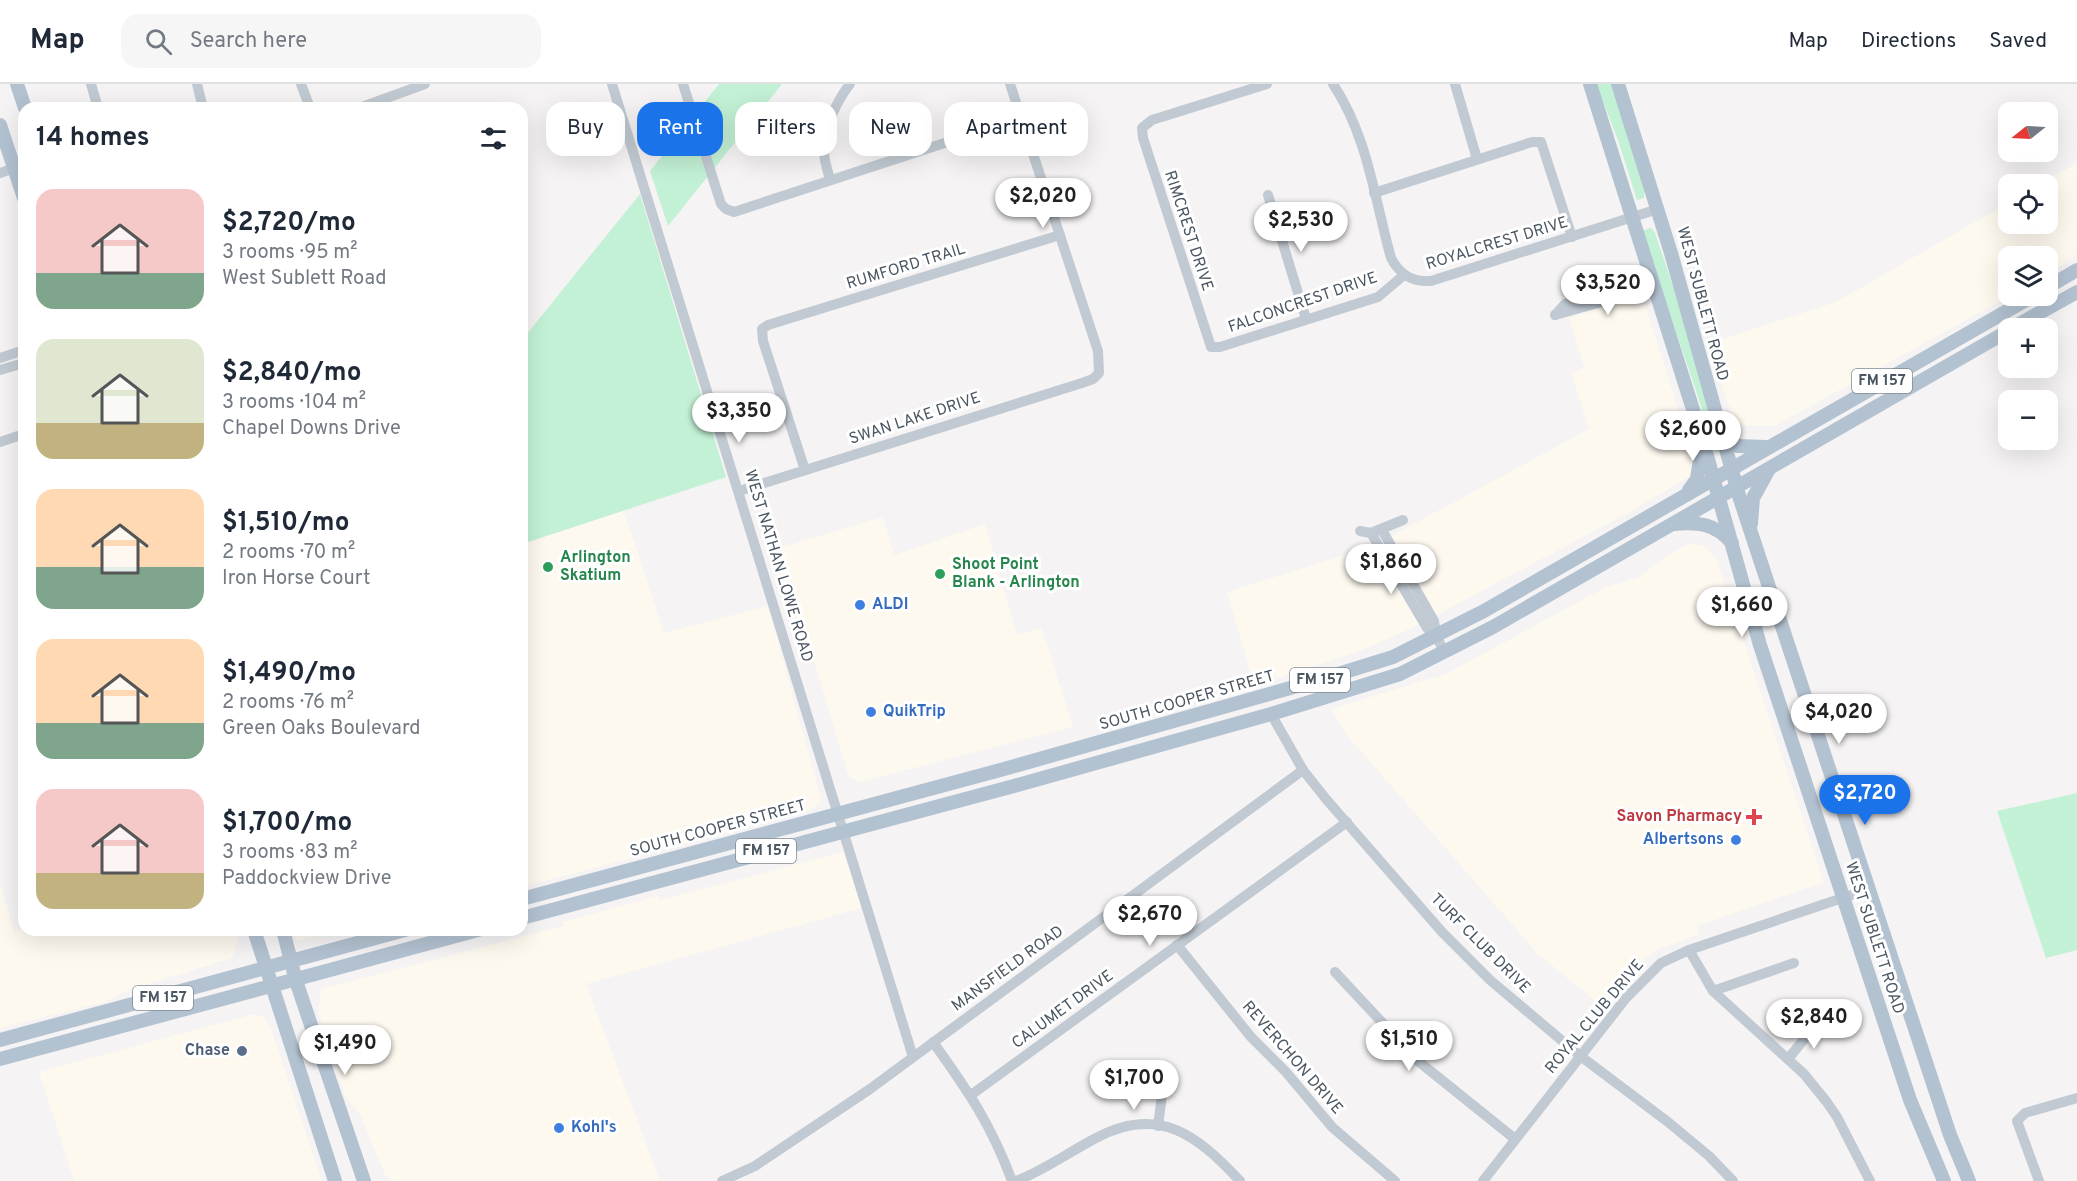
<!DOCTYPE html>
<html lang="en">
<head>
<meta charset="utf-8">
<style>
	:root { --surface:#fff; --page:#f6f6f7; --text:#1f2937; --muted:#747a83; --line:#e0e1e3; --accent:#1a73e8 }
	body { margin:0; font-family:Overpass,sans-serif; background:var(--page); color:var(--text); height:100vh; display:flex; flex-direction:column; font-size:22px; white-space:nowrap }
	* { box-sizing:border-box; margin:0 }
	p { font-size:20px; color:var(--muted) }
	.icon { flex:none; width:33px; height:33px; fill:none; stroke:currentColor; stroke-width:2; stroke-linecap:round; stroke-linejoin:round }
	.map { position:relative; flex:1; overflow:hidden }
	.panel { position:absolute; left:18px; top:18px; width:510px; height:834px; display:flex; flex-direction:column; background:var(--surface); border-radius:18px; box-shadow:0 6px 24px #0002 }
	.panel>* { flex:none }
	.top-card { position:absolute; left:546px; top:18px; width:570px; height:54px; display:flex; gap:12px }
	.needle { width:39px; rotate:252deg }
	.buttons { position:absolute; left:1998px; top:18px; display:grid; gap:12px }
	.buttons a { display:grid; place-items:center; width:60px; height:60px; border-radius:12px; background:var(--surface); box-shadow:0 6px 24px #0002; font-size:30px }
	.price { position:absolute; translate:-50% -51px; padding:0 14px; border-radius:21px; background:#fff; color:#222; font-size:20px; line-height:39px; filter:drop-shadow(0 2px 3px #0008) }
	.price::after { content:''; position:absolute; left:50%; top:36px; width:18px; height:14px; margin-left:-9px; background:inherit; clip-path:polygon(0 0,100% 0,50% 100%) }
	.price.on { background:var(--accent); color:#fff }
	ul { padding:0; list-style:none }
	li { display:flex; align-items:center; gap:18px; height:150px; padding:0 18px }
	li span { display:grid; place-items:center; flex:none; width:168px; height:120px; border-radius:18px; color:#555 }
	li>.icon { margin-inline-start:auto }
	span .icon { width:72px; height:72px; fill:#fffc; stroke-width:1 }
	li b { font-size:26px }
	h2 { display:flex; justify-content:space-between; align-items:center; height:72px; padding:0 18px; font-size:26px }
	.pill { padding:0 21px; border-radius:18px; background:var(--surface); box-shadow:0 6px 24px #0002; font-size:21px; line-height:54px }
	.pill.on { background:var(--accent); color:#fff }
	header { display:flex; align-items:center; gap:36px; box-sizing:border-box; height:84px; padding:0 30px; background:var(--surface); border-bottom:2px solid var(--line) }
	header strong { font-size:28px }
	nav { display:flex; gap:33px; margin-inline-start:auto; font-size:21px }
	.search { width:420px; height:54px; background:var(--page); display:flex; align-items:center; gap:15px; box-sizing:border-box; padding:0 21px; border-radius:18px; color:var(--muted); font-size:22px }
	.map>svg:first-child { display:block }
	.commercial { fill:#fdf9ef }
	.green { fill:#c3f1d5 }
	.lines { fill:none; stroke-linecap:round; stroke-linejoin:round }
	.minor { stroke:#c1cad2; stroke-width:10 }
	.major { stroke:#b3c2d1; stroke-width:14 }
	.leisure-dot { fill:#2e9e5b; stroke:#fff; stroke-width:2 }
	.shop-dot { fill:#3f7fe0; stroke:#fff; stroke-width:2 }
	.health-dot { fill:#e0444e; stroke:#fff; stroke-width:2 }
	.service-dot { fill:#5c6f8a; stroke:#fff; stroke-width:2 }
	.labels { text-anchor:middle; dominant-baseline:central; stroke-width:6; stroke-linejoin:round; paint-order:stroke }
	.shield { fill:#fff; stroke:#808990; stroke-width:1.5 }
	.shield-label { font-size:15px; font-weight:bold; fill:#4a5661 }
	.street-label { font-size:16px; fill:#4a5661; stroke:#fff }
	.leisure-label { font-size:16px; font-weight:bold; fill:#27864d; stroke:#fff; text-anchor:start }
	.shop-label { font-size:16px; font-weight:bold; fill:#366cbe; stroke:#fff; text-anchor:start }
	.health-label { font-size:16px; font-weight:bold; fill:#be3a42; stroke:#fff; text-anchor:end }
	.service-label { font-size:16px; font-weight:bold; fill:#4e5e75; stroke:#fff; text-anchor:end }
</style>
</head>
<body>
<header>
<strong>Map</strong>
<div class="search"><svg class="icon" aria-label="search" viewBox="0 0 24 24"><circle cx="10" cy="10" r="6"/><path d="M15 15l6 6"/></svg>Search here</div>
<nav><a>Map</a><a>Directions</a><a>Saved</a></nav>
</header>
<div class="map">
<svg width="2077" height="1097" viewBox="0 0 2077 1097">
	<rect width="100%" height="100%" fill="#f5f3f3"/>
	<g class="commercial">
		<path d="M2077,79V172L2048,189V172H2008L2009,212L1775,342H1743L1734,337L1715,281L1714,258L1836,218L2008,119V140H2048V100H2040Z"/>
		<path d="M1642,211L1694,375L1689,393L1626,430L1412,544L1355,569L1254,601L1227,508L1373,462L1589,345L1571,289L1584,284L1569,234Z"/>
		<path d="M624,427L664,549L768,522L822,718L808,727L522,803V460Z"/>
		<path d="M883,433L894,471L985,440L1017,551L1042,544L1073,643L860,698L849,693L815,581L776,465Z"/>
		<path d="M1689,460L1703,461L1716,474L1824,798L1697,842L1699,850L1661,864L1632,883L1599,920L1538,870L1345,649L1331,625L1448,589L1604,504L1639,493L1666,472Z"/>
		<path d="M843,768L862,824L586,900L660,1097H394L385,1091L360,1030L346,1014L318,929L321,905L563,842L562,838L658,812L660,816Z"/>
		<path d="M0,799L14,847L24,844L235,846L238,857L232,874L126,907L105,918L0,944Z"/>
		<path d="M291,846H343L300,856L296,854Z"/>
		<path d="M254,930L263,933L270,942L322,1097H74L39,988Z"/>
	</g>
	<g class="green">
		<path d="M719,0H782L668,142L650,87Z"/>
		<path d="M1596,0H1613L1645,104L1644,114L1637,116L1618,56Z"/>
		<path d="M640,110L726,393L522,460V256Z"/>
		<path d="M1651,144L1655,149L1688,247L1722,366L1716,368C1693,295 1667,223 1643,151L1644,146Z"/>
		<path d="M2077,709V866L2046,874L1997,727Z"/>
	</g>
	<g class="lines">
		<g class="minor">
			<path d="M91,0L98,24"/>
			<path d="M197,0L203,24"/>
			<path d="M301,0L310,24"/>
			<path d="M612,0L913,973"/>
			<path d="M683,0L721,120L726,125L734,128L1021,34"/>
			<path d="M1267,0L1152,36L1142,44L1143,54L1211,263H1220L1378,213L1404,191"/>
			<path d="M1333,0C1368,53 1374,113 1391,174C1400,191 1412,198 1431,197L1658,125"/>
			<path d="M1455,0L1477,75"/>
			<path d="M359,24L425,0"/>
			<path d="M0,89L14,84"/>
			<path d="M830,96C828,87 824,77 824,67C824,44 836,18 850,0"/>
			<path d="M1374,109L1532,58H1541L1572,153"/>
			<path d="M1268,111L1306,235"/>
			<path d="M1555,231L1565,220L1651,193"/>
			<path d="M1555,231L1654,203"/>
			<path d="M0,274L24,266"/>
			<path d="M0,286L24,279"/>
			<path d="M0,358L21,351"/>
			<path d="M805,386L763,257L762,245L768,241L1060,151"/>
			<path d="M739,407L1082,299L1093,295L1099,289L1098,267L1010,0"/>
			<path d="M1382,446L1434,537L1436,551L1444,568"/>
			<path d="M1360,447L1371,449L1403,436"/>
			<path d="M1371,449L1427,544L1436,551"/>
			<path d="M1271,630L1303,686L1326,715L1442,848L1490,896L1579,971L1668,1038L1709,1072L1733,1097"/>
			<path d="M1177,861L1251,953L1286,988L1332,1043L1395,1097"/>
			<path d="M1689,866L1713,907L1804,990L1826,1017L1837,1033L1870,1097"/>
			<path d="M1335,888L1418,977L1515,1055"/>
			<path d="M1713,907L1794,879"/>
			<path d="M933,958C968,1007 991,1040 1012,1097"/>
			<path d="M1788,975L1818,938"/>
			<path d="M971,1011L1347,738"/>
			<path d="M1158,1042L1162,1011"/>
			<path d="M722,1097L755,1082L870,1005L1303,686"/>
			<path d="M1016,1097C1045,1086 1069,1068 1096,1054C1159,1020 1198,1052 1240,1097"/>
			<path d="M1483,1097L1626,914L1661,879L1689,866L1869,805"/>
			<path d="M2039,1097L2017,1037L2025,1029L2077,1014"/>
		</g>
		<g class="major">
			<path d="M17,0L25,24"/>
			<path d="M1590,0L1702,354L1760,561L1910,1016L1944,1097"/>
			<path d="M1618,0L1671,169L1740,415L1950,1051L1969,1097"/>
			<path d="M0,41L24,114"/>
			<path d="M2048,203L2077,186"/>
			<path d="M2012,244L2077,208"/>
			<path d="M1721,348L1738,362L1765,363"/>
			<path d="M1689,406L1697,395L1702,362"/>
			<path d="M1674,440C1698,438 1715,439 1732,459"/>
			<path d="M1751,440L1753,414L1769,385"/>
			<path d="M522,815L1004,685L1322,595L1393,573L1484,527L2033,212"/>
			<path d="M522,834L1014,702L1271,630L1400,590L1493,543L2008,247"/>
			<path d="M254,846L335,1097"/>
			<path d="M283,846L296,897L364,1097"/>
			<path d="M0,956L405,846"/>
			<path d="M0,975L478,846"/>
		</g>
	</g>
	<g class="leisure-dot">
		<circle cx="548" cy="483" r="6"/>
		<circle cx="940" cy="490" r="6"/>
	</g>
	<g class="shop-dot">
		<circle cx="860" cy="521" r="6"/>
		<circle cx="871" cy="628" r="6"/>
		<circle cx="1736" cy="756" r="6"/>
		<circle cx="559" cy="1044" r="6"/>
	</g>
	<path class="health-dot" d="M1751 724h6v6h6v6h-6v6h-6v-6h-6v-6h6z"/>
	<circle class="service-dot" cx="242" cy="967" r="6"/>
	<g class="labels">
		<g class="shield">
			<rect x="1852" y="285" width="60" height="24" rx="4.5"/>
			<rect x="1290" y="584" width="60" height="24" rx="4.5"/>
			<rect x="736" y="755" width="60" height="24" rx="4.5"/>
			<rect x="133" y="902" width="60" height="24" rx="4.5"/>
		</g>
		<g class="shield-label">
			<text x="1882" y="297">FM 157</text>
			<text x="1320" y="596">FM 157</text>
			<text x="766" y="767">FM 157</text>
			<text x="163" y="914">FM 157</text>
		</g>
		<g class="street-label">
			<text transform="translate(1188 147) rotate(72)">RIMCREST DRIVE</text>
			<text transform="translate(1497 160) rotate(-17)">ROYALCREST DRIVE</text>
			<text transform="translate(906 183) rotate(-17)">RUMFORD TRAIL</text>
			<text transform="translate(1303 219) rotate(-19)">FALCONCREST DRIVE</text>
			<text transform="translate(1702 220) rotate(75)">WEST SUBLETT ROAD</text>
			<text transform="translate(915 335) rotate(-18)">SWAN LAKE DRIVE</text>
			<text transform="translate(778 482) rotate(73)">WEST NATHAN LOWE ROAD</text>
			<text transform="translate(1187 617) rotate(-16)">SOUTH COOPER STREET</text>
			<text transform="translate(718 745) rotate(-15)">SOUTH COOPER STREET</text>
			<text transform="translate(1874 854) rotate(72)">WEST SUBLETT ROAD</text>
			<text transform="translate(1480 860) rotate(45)">TURF CLUB DRIVE</text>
			<text transform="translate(1008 885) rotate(-36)">MANSFIELD ROAD</text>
			<text transform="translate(1063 926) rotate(-36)">CALUMET DRIVE</text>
			<text transform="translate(1595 933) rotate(-50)">ROYAL CLUB DRIVE</text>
			<text transform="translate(1292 974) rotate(49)">REVERCHON DRIVE</text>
		</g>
		<g class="leisure-label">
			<text x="560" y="474">Arlington<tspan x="560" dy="18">Skatium</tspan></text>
			<text x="952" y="481">Shoot Point<tspan x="952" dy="18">Blank - Arlington</tspan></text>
		</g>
		<g class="shop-label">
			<text x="872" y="521">ALDI</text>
			<text x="883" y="628">QuikTrip</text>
			<text x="1724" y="756" text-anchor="end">Albertsons</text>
			<text x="571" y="1044">Kohl's</text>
		</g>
		<g class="health-label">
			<text x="1742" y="733">Savon Pharmacy</text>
		</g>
		<g class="service-label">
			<text x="230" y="967">Chase</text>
		</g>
	</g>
</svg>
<div class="buttons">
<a><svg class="needle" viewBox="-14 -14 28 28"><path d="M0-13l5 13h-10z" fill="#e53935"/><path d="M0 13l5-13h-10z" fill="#747a83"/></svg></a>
<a><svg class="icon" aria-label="locate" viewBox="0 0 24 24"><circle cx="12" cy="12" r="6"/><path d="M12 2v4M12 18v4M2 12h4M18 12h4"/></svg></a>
<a><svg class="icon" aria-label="layers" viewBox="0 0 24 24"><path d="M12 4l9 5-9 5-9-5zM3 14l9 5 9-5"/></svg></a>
<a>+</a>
<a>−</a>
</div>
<b class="price" style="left:1043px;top:145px">$2,020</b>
<b class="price" style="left:1301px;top:169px">$2,530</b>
<b class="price" style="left:1608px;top:232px">$3,520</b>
<b class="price" style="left:739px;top:360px">$3,350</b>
<b class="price" style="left:1693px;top:378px">$2,600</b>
<b class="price" style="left:1391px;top:511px">$1,860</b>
<b class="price" style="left:1742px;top:554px">$1,660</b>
<b class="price" style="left:1839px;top:661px">$4,020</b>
<b class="price on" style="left:1865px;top:742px">$2,720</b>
<b class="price" style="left:1150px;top:863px">$2,670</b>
<b class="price" style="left:1814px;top:966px">$2,840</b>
<b class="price" style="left:1409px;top:988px">$1,510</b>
<b class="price" style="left:345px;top:992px">$1,490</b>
<b class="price" style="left:1134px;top:1027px">$1,700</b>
<div class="top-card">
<a class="pill">Buy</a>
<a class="pill on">Rent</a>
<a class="pill">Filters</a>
<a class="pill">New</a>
<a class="pill">Apartment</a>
</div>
<section class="panel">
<h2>14 homes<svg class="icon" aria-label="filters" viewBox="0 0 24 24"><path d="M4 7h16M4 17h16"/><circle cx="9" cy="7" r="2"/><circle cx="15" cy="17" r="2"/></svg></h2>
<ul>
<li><span style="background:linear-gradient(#f6c9c9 70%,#7fa58c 0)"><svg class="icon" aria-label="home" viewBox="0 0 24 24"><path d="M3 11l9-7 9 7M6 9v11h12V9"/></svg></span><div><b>$2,720/mo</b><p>3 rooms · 95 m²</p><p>West Sublett Road</p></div></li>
<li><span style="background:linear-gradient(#dfe7d0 70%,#c2b280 0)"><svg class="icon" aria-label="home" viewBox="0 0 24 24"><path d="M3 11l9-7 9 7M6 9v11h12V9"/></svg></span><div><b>$2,840/mo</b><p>3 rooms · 104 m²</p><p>Chapel Downs Drive</p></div></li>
<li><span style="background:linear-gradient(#ffd9b3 65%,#7fa58c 0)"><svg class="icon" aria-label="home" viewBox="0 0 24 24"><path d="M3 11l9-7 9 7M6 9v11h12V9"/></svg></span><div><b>$1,510/mo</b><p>2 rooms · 70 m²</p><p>Iron Horse Court</p></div></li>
<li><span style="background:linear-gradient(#ffd9b3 70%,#7fa58c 0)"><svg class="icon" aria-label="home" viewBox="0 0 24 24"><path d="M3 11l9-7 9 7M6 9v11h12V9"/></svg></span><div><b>$1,490/mo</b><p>2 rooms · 76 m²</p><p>Green Oaks Boulevard</p></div></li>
<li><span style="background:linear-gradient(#f6c9c9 70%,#c2b280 0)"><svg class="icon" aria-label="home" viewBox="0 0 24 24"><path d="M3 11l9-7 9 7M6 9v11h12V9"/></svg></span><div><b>$1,700/mo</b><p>3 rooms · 83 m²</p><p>Paddockview Drive</p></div></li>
</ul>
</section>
</div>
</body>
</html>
